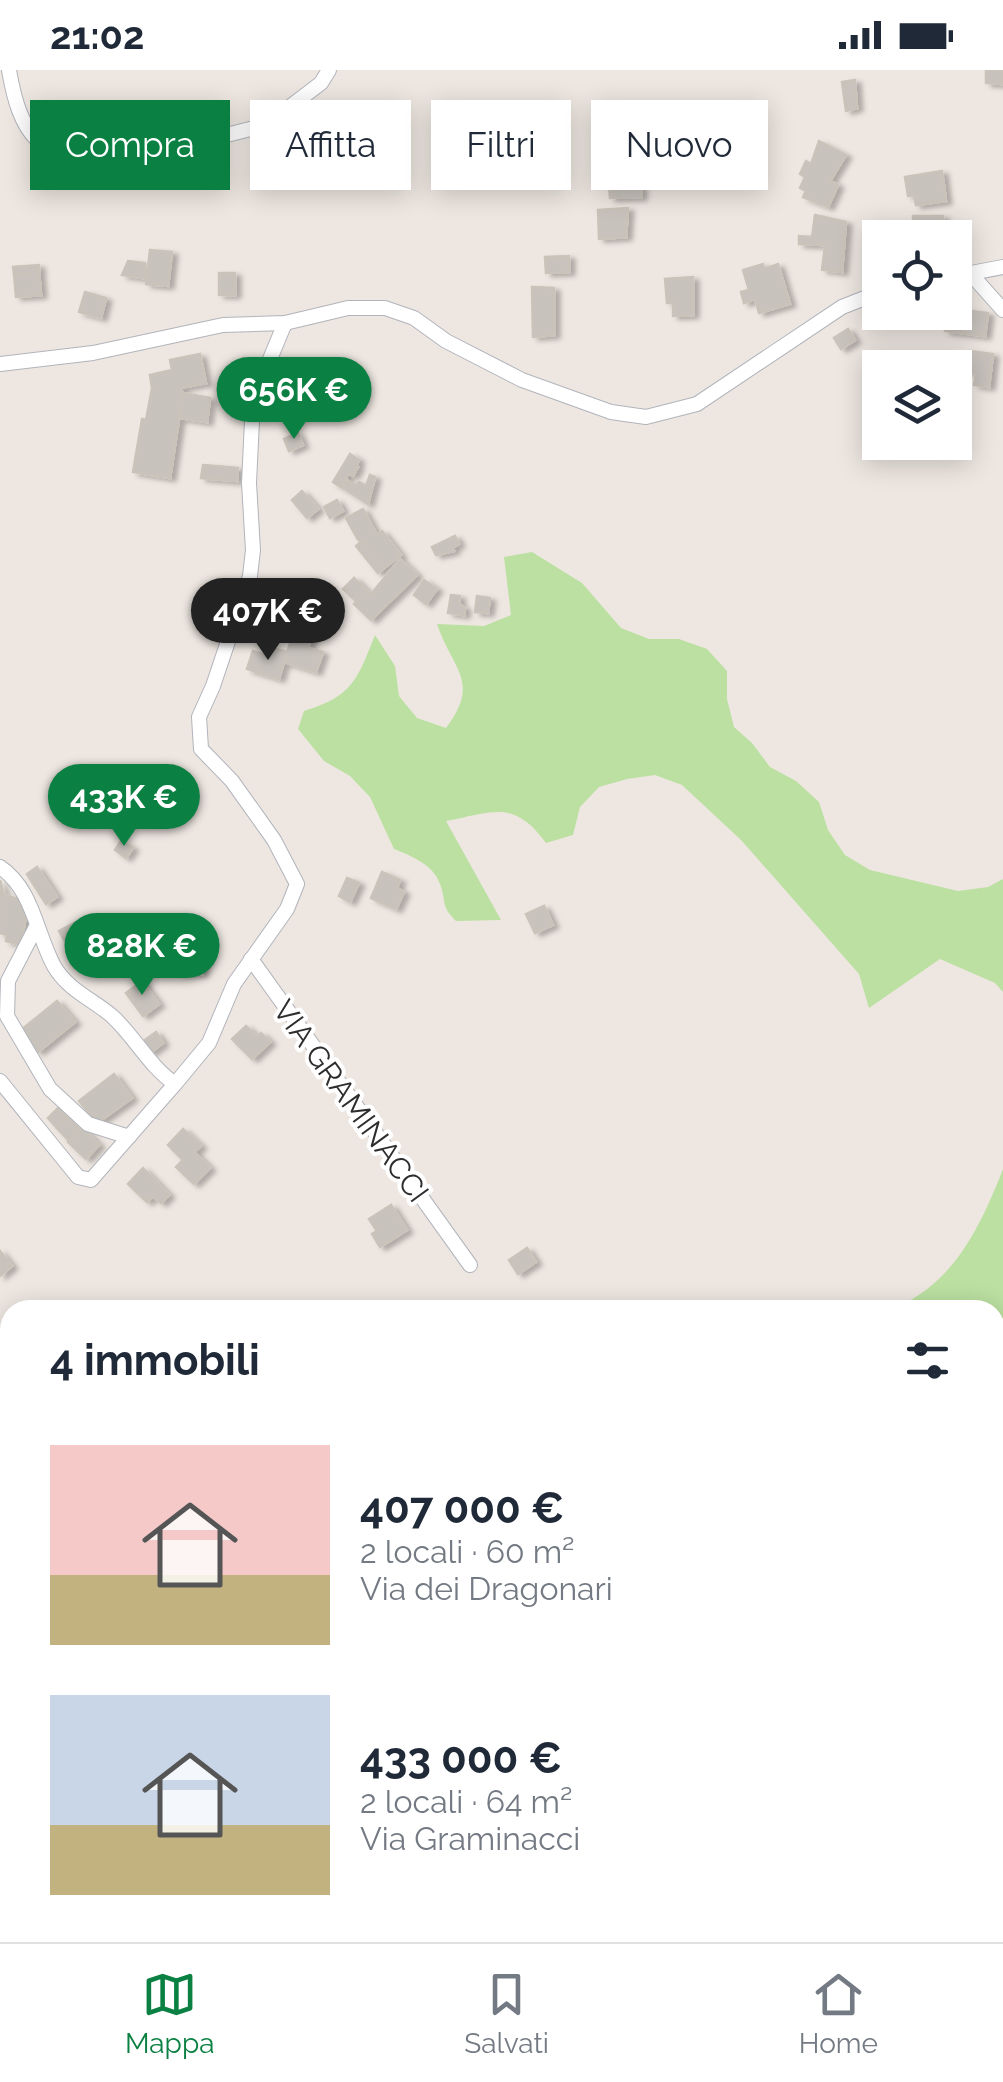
<!DOCTYPE html>
<html lang="it">
<head>
<meta charset="utf-8">
<style>
	:root { --surface:#fff; --page:#f2f2f3; --text:#1f2937; --muted:#747a83; --line:#e0e1e3; --accent:#0b8043 }
	body { margin:0; font-family:Raleway,sans-serif; background:var(--page); color:var(--text); height:100vh; display:flex; flex-direction:column; font-size:38px; white-space:nowrap }
	* { box-sizing:border-box; margin:0 }
	p { font-size:32px; color:var(--muted) }
	.icon { flex:none; width:55px; height:55px; fill:none; stroke:currentColor; stroke-width:2; stroke-linecap:round; stroke-linejoin:round }
	.map { position:relative; flex:1; overflow:hidden }
	.sheet { position:absolute; left:0px; top:1230px; width:1005px; height:642px; display:flex; flex-direction:column; background:var(--surface); border-radius:30px 30px 0 0; box-shadow:0 5px 25px #0003 }
	.sheet>* { flex:none }
	.guide { position:absolute; left:30px; top:30px; width:945px; height:90px; display:flex; gap:20px }
	.fabs { position:absolute; left:862px; top:150px; display:grid; gap:20px }
	.fabs a { display:grid; place-items:center; width:110px; height:110px; border-radius:0px; background:var(--surface); box-shadow:0 5px 25px #0003; font-size:50px }
	.price { position:absolute; translate:-50% -85px; padding:0 22px; border-radius:35px; background:var(--accent); color:#fff; font-size:32px; line-height:65px; filter:drop-shadow(0 2px 5px #0008) }
	.price::after { content:''; position:absolute; left:50%; top:60px; width:30px; height:22px; margin-left:-15px; background:inherit; clip-path:polygon(0 0,100% 0,50% 100%) }
	.price.current { background:#222; color:#fff }
	ul { padding:0; list-style:none }
	li { display:flex; align-items:center; gap:30px; height:250px; padding:0 50px }
	li span { display:grid; place-items:center; flex:none; width:280px; height:200px; border-radius:0px; color:#555 }
	li>.icon { margin-inline-start:auto }
	span .icon { width:120px; height:120px; fill:#fffc; stroke-width:1 }
	li b { font-size:42px }
	h2 { display:flex; justify-content:space-between; align-items:center; height:120px; padding:0 50px; font-size:42px }
	.tag { padding:0 35px; border-radius:0px; background:var(--surface); box-shadow:0 5px 25px #0003; font-size:35px; line-height:90px }
	.tag.current { background:var(--accent); color:#fff }
	.status { display:flex; justify-content:space-between; align-items:center; height:70px; padding:0 50px; background:var(--surface); direction:ltr }
	.status svg { height:28px; fill:currentColor }
	.menu { display:flex; justify-content:space-around; align-items:center; height:140px; border-top:2px solid var(--line); background:var(--surface); font-size:28px; color:var(--muted) }
	.menu a { display:grid; justify-items:center; gap:5px }
	.menu .current { color:var(--accent) }
	.map>svg:first-child { display:block }
	.green { fill:#bbe0a1 }
	.building { fill:#c7c2bc; stroke:#c9c3ba; stroke-width:2.5; filter:url(#shadow) }
	.lines { fill:none; stroke-linecap:round; stroke-linejoin:round }
	.street-casing { stroke:#b1b4bc; stroke-width:16 }
	.street { stroke:#fff; stroke-width:14 }
	.labels { text-anchor:middle; dominant-baseline:central; stroke-width:8; stroke-linejoin:round; paint-order:stroke }
	.street-label { font-size:30px; fill:#2d2d2d; stroke:#fff }
</style>
</head>
<body>
<div class="status"><b>21:02</b><svg viewBox="0 0 49 12"><path d="M0 12V9h3v3zM5 12V6h3v6zM10 12V3h3v9zM15 12V0h3v12zM26 1h20v11H26zM47 4h2v5h-2z"/></svg></div>
<div class="map">
<svg width="1003" height="1872" viewBox="0 0 1003 1872">
	<defs>
		<filter id="shadow"><feDropShadow dx="5.5" dy="3" stdDeviation="2.5" flood-color="#0004"/></filter>
	</defs>
	<rect width="100%" height="100%" fill="#eee7e1"/>
	<g class="green">
		<path d="M532,482L582,513L621,558L649,569H679L707,579L727,601V629L734,657L752,673L770,697L796,711L819,732L828,760L845,785L870,800L958,821L988,817L1003,809V922L995,913L940,889L869,938L859,904L741,770L682,715L655,705L627,709L599,717L580,737L573,765L546,773C514,729 494,742 446,751L501,850L456,851C440,835 447,833 440,814C433,794 411,786 394,779L370,727L350,706L324,691L298,659L304,641C353,626 357,610 375,565L395,596L399,626L417,648L446,658C481,611 453,601 437,554L484,556L511,545L504,487Z"/>
		<path d="M1003,1099V1312L995,1318V1240H888C951,1219 980,1158 1003,1099Z"/>
	</g>
	<g class="building">
		<path d="M986,0H1003V14L986,13Z"/>
		<path d="M855,10L857,38L846,41L842,12Z"/>
		<path d="M819,71L846,85L830,111L838,115L828,137L803,127L806,121L800,118L805,107L800,104L806,91L811,94Z"/>
		<path d="M942,101L946,131L916,135L914,125L908,126L905,107Z"/>
		<path d="M641,115V127L610,128L609,116Z"/>
		<path d="M628,138L626,167L599,169L598,140Z"/>
		<path d="M815,145L846,152L842,202L822,200L825,175L799,174V166L812,167Z"/>
		<path d="M913,146H943V155L913,156Z"/>
		<path d="M150,180L172,182L168,216L146,214Z"/>
		<path d="M569,186V202L546,203L545,187Z"/>
		<path d="M128,191L145,193L144,208L122,205Z"/>
		<path d="M763,194L764,199L778,194L790,234L759,243L755,229L744,233L741,222L749,220L743,200Z"/>
		<path d="M39,195V202L14,204L13,197Z"/>
		<path d="M39,202L41,225L16,227L14,204Z"/>
		<rect x="219" y="203" width="16" height="22"/>
		<path d="M693,207V245L673,246V233H667L665,209Z"/>
		<path d="M532,217L554,218V265L533,267Z"/>
		<path d="M85,222L106,228L101,248L79,242Z"/>
		<path d="M955,239L988,243L985,266L945,261L947,242H955Z"/>
		<path d="M848,259L855,270L841,279L834,268Z"/>
		<path d="M970,281L993,284L989,317L974,315L976,303L967,302Z"/>
		<path d="M200,284L206,313L180,318L183,323L170,408L133,402L142,349L146,350L152,318L150,305L172,300L170,290Z"/>
		<path d="M183,323L210,328L207,352L179,348Z"/>
		<path d="M298,363L303,375L289,381L284,369Z"/>
		<path d="M350,384L359,390L356,396L358,397L353,406L349,403L341,417L333,412Z"/>
		<path d="M203,395L238,398L237,411L201,408Z"/>
		<path d="M370,405L375,407L368,434L343,418L348,411L356,416L359,412L366,416Z"/>
		<path d="M302,421L318,439L307,448L292,430Z"/>
		<path d="M337,430L343,441L330,448L324,437Z"/>
		<path d="M363,439L377,465L382,461L401,485L384,498L357,468L346,448Z"/>
		<path d="M455,466L459,474L452,478L454,481L436,485L432,477Z"/>
		<path d="M362,471L384,498L378,503L356,476Z"/>
		<path d="M400,489L417,505L371,550L354,534L367,521L371,524Z"/>
		<path d="M354,508L367,521L357,532L343,519Z"/>
		<path d="M424,510L437,519L426,534L414,525Z"/>
		<path d="M451,525L460,526L459,534L465,538L464,545L448,543Z"/>
		<path d="M477,526L490,528L488,543L475,542Z"/>
		<path d="M294,561L312,566L308,578L323,582L316,602L284,592Z"/>
		<path d="M272,578L287,582L279,609L247,599L253,581L269,587Z"/>
		<path d="M121,771L133,778L126,788L115,780Z"/>
		<path d="M37,797L57,827L46,834L27,804Z"/>
		<path d="M382,802L400,810L397,818L404,822L396,839L371,828Z"/>
		<path d="M347,808L359,813L350,832L339,826Z"/>
		<path d="M0,810L4,825L22,830L21,837L27,839L21,875L6,871L7,865L0,863Z"/>
		<path d="M544,836L553,855L535,863L526,844Z"/>
		<path d="M84,848L106,887L89,897L77,875L70,880L59,861Z"/>
		<path d="M152,858L165,883L151,890L138,865Z"/>
		<path d="M179,876L206,877L202,904L178,902Z"/>
		<path d="M142,911L159,934L143,946L126,923Z"/>
		<path d="M57,931L75,952L38,982L21,960Z"/>
		<path d="M246,956L257,967L261,963L270,972L252,989L232,969Z"/>
		<path d="M156,962L163,973L150,983L142,972Z"/>
		<path d="M114,1004L132,1028L97,1053L79,1031Z"/>
		<path d="M58,1038L67,1048L57,1058L48,1048Z"/>
		<path d="M67,1048L80,1060L69,1071L57,1058Z"/>
		<path d="M83,1058L99,1075L86,1089L68,1072Z"/>
		<path d="M183,1059L201,1076L194,1082L210,1098L194,1114L176,1097L183,1090L168,1075Z"/>
		<path d="M143,1098L169,1125L161,1133L153,1126L147,1132L128,1114Z"/>
		<path d="M391,1135L407,1160L380,1177L372,1164L377,1161L369,1149Z"/>
		<path d="M527,1178L536,1192L518,1204L509,1190Z"/>
		<path d="M0,1181L12,1196L0,1206Z"/>
	</g>
	<g class="lines">
		<g class="street-casing">
			<g id="street">
				<path d="M9,0C20,64 38,88 106,96L266,55L321,13L329,0"/>
				<path d="M970,203L1003,240"/>
				<path d="M955,206L1003,197"/>
				<path d="M0,294L93,283L223,255L285,253L348,238H385L414,248L446,271L522,310L611,342L646,347L697,334L842,237L880,222"/>
				<path d="M0,797C33,819 36,863 54,896C68,920 92,929 112,946C135,967 149,996 175,1014L209,973L234,914L287,839L297,814L274,770L232,711L201,679L199,647L213,616L250,506L253,480L249,413L253,330L285,253"/>
				<path d="M37,855L8,911L7,946L50,1019L88,1054L129,1067"/>
				<path d="M251,889L470,1195"/>
				<path d="M0,1011L78,1107L91,1110L175,1014"/>
			</g>
		</g>
		<use href="#street" class="street"/>
	</g>
	<g class="labels">
		<g class="street-label">
			<text transform="translate(351 1031) rotate(54)">VIA GRAMINACCI</text>
		</g>
	</g>
</svg>
<div class="fabs">
<a><svg class="icon" aria-label="locate" viewBox="0 0 24 24"><circle cx="12" cy="12" r="6"/><path d="M12 2v4M12 18v4M2 12h4M18 12h4"/></svg></a>
<a><svg class="icon" aria-label="layers" viewBox="0 0 24 24"><path d="M12 4l9 5-9 5-9-5zM3 14l9 5 9-5"/></svg></a>
</div>
<b class="price" style="left:294px;top:372px">656K €</b>
<b class="price current" style="left:268px;top:593px">407K €</b>
<b class="price" style="left:124px;top:779px">433K €</b>
<b class="price" style="left:142px;top:928px">828K €</b>
<div class="guide">
<a class="tag current">Compra</a>
<a class="tag">Affitta</a>
<a class="tag">Filtri</a>
<a class="tag">Nuovo</a>
</div>
<section class="sheet">
<h2>4 immobili<svg class="icon" aria-label="filters" viewBox="0 0 24 24"><path d="M4 7h16M4 17h16"/><circle cx="9" cy="7" r="2"/><circle cx="15" cy="17" r="2"/></svg></h2>
<ul>
<li><span style="background:linear-gradient(#f6c9c9 65%,#c2b280 0)"><svg class="icon" aria-label="home" viewBox="0 0 24 24"><path d="M3 11l9-7 9 7M6 9v11h12V9"/></svg></span><div><b>407 000 €</b><p>2 locali · 60 m²</p><p>Via dei Dragonari</p></div></li>
<li><span style="background:linear-gradient(#c9d6e8 65%,#c2b280 0)"><svg class="icon" aria-label="home" viewBox="0 0 24 24"><path d="M3 11l9-7 9 7M6 9v11h12V9"/></svg></span><div><b>433 000 €</b><p>2 locali · 64 m²</p><p>Via Graminacci</p></div></li>
</ul>
</section>
</div>
<nav class="menu">
<a class="current"><svg class="icon" aria-label="map" viewBox="0 0 24 24"><path d="M3 6l6-2 6 2 6-2v14l-6 2-6-2-6 2zM9 4v14M15 6v14"/></svg>Mappa</a>
<a><svg class="icon" aria-label="saved" viewBox="0 0 24 24"><path d="M7 4h10v16l-5-4-5 4z"/></svg>Salvati</a>
<a><svg class="icon" aria-label="home" viewBox="0 0 24 24"><path d="M3 11l9-7 9 7M6 9v11h12V9"/></svg>Home</a>
</nav>
</body>
</html>
